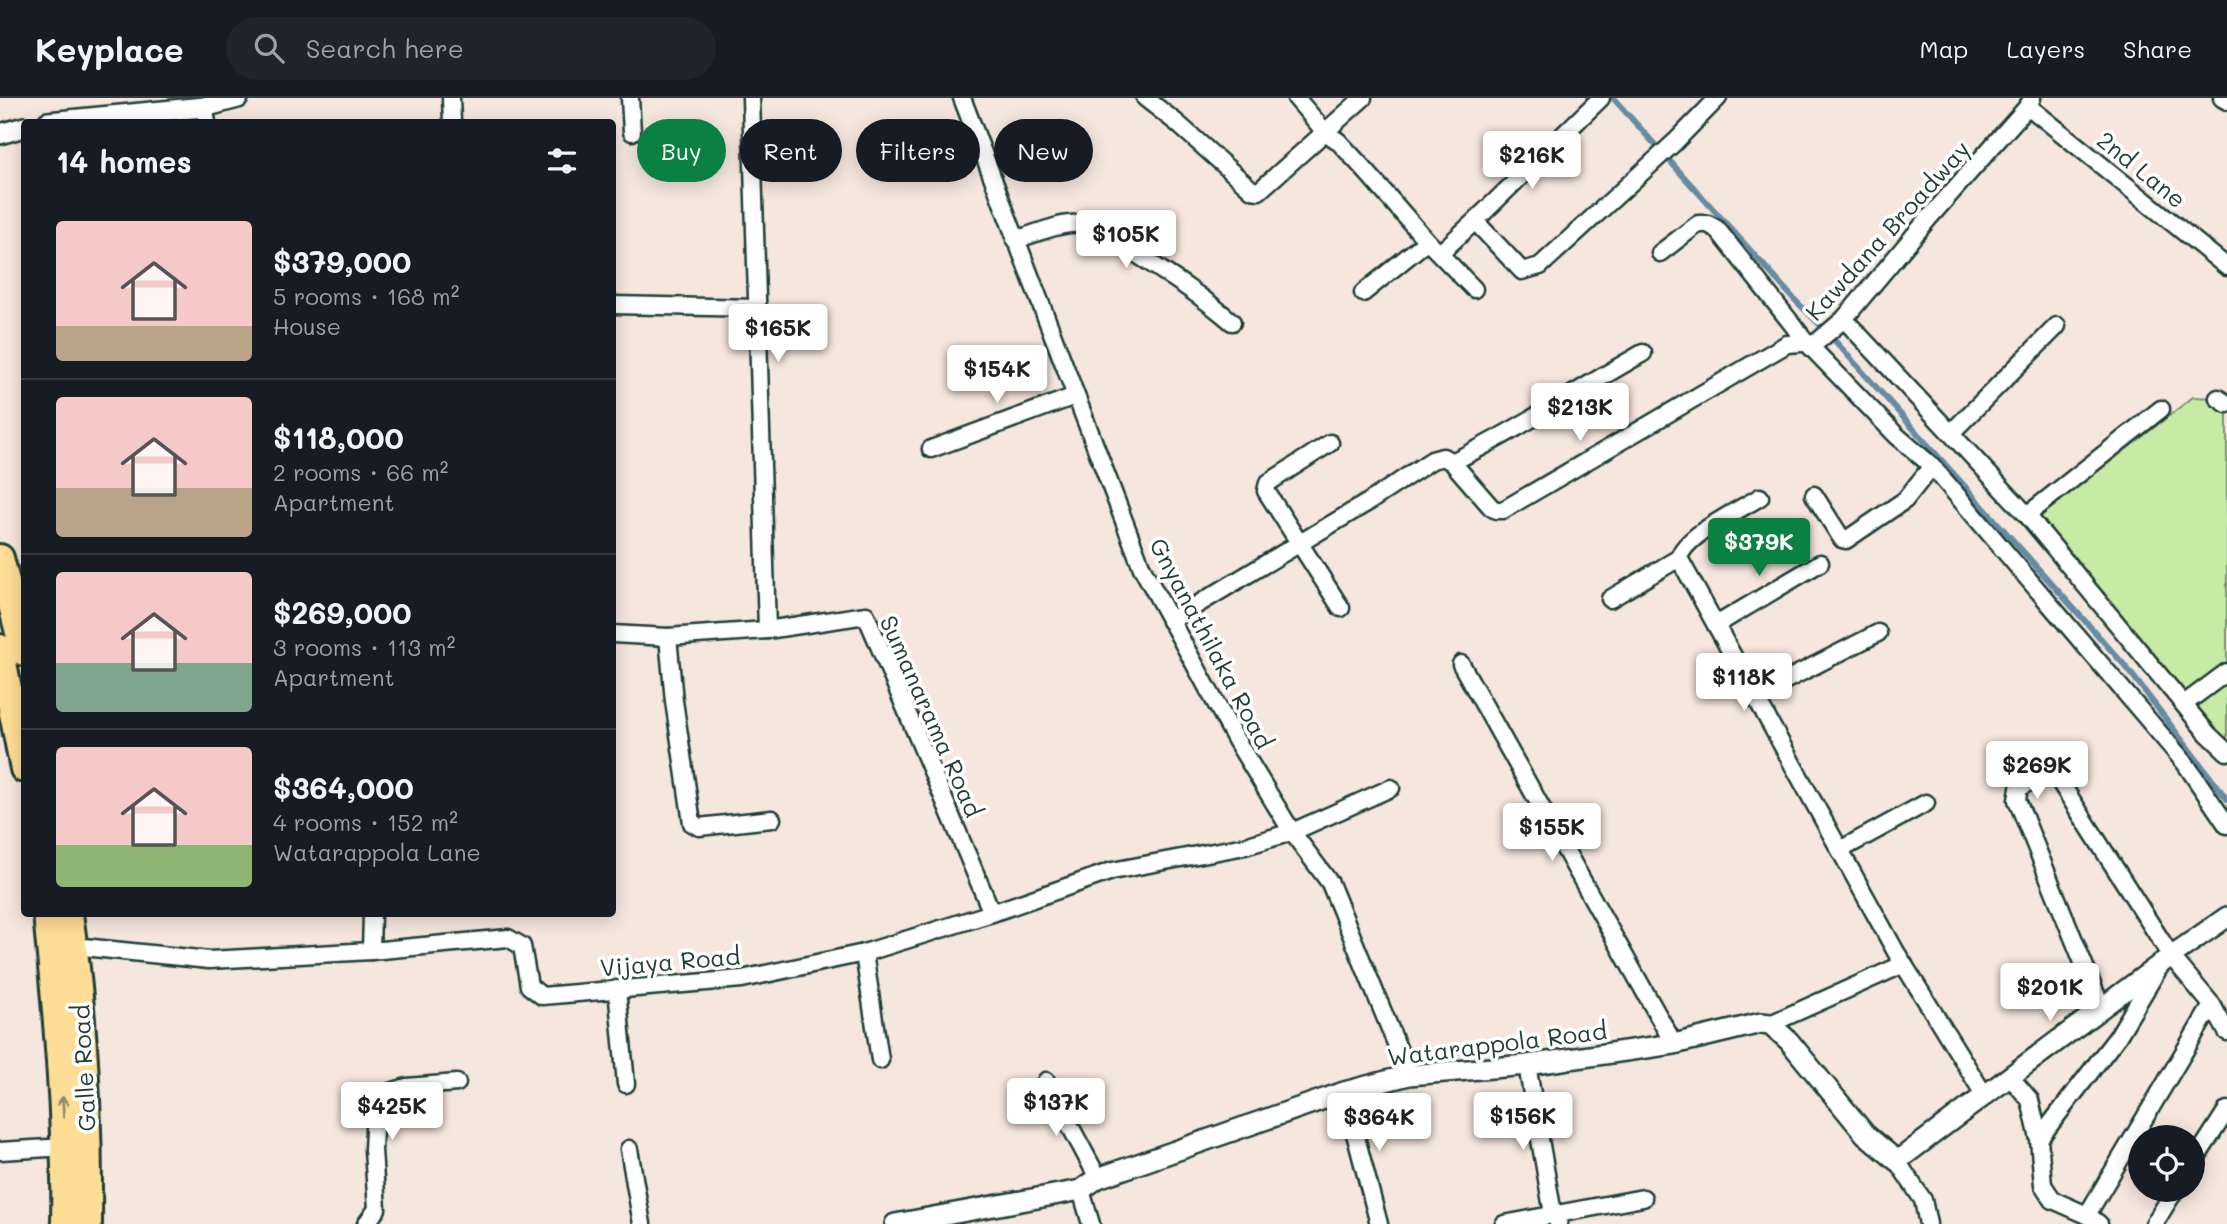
<!DOCTYPE html>
<html lang="en">
<head>
<meta charset="utf-8">
<style>
	:root { --surface:#171b24; --page:#20242c; --text:#f1f3f6; --muted:#9ea1a6; --line:#363941; --accent:#0b8043 }
	body { margin:0; font-family:Mali,sans-serif; background:var(--page); color:var(--text); height:100vh; display:flex; flex-direction:column; font-size:26px; white-space:nowrap }
	* { box-sizing:border-box; margin:0 }
	p { font-size:23px; color:var(--muted) }
	.icon { flex:none; width:38px; height:38px; fill:none; stroke:currentColor; stroke-width:2; stroke-linecap:round; stroke-linejoin:round }
	.map { position:relative; flex:1; overflow:hidden }
	.drawer { position:absolute; left:21px; top:21px; width:595px; height:798px; display:flex; flex-direction:column; background:var(--surface); border-radius:7px; box-shadow:0 4px 18px #0003 }
	.drawer>* { flex:none }
	.top-card { position:absolute; left:637px; top:21px; width:665px; height:63px; display:flex; gap:14px }
	.buttons { position:absolute; left:2128px; top:1027px; display:grid; gap:14px }
	.buttons a { display:grid; place-items:center; width:77px; height:77px; border-radius:50%; background:var(--surface); box-shadow:0 4px 18px #0003; font-size:35px }
	.price { position:absolute; translate:-50% -60px; padding:0 16px; border-radius:7px; background:#fff; color:#222; font-size:23px; line-height:46px; filter:drop-shadow(0 2px 4px #0008) }
	.price::after { content:''; position:absolute; left:50%; top:42px; width:21px; height:16px; margin-left:-10px; background:inherit; clip-path:polygon(0 0,100% 0,50% 100%) }
	.price.on { background:var(--accent); color:#fff }
	ul { padding:0; list-style:none }
	li { display:flex; align-items:center; gap:21px; height:175px; padding:0 35px }
	li+li { border-top:2px solid var(--line) }
	li span { display:grid; place-items:center; flex:none; width:196px; height:140px; border-radius:7px; color:#555 }
	li>.icon { margin-inline-start:auto }
	span .icon { width:84px; height:84px; fill:#fffc; stroke-width:1 }
	li b { font-size:30px }
	h2 { display:flex; justify-content:space-between; align-items:center; height:84px; padding:0 35px; font-size:30px }
	.chip { padding:0 24px; border-radius:32px; background:var(--surface); box-shadow:0 4px 18px #0003; font-size:24px; line-height:63px }
	.chip.on { background:var(--accent); color:#fff }
	header { display:flex; align-items:center; gap:42px; box-sizing:border-box; height:98px; padding:0 35px; background:var(--surface); border-bottom:2px solid var(--line) }
	header strong { font-size:33px }
	nav { display:flex; gap:38px; margin-inline-start:auto; font-size:24px }
	.search { width:490px; height:63px; background:var(--page); display:flex; align-items:center; gap:18px; box-sizing:border-box; padding:0 24px; border-radius:38px; color:var(--muted); font-size:26px }
	.map>svg:first-child { display:block }
	.green { fill:#c7eaa4; stroke:#73946c; stroke-width:2 }
	.lines { fill:none; stroke-linecap:round; stroke-linejoin:round }
	.stream { stroke:#668ca4; stroke-width:6 }
	.minor-casing { stroke:#1f3d34; stroke-width:21 }
	.tertiary-casing { stroke:#1f3d34; stroke-width:24 }
	.trunk-casing { stroke:#1f3d34; stroke-width:32 }
	.minor { stroke:#fff; stroke-width:16 }
	.tertiary { stroke:#fff; stroke-width:19 }
	.trunk { stroke:#fedd96; stroke-width:26 }
	.oneway { stroke:#8e8d65 }
	.labels { text-anchor:middle; dominant-baseline:central; stroke-width:7; stroke-linejoin:round; paint-order:stroke }
	.street-label { font-size:24px; fill:#1f3d34; stroke:#fff }
</style>
</head>
<body>
<header>
<strong>Keyplace</strong>
<div class="search"><svg class="icon" aria-label="search" viewBox="0 0 24 24"><circle cx="10" cy="10" r="6"/><path d="M15 15l6 6"/></svg>Search here</div>
<nav><a>Map</a><a>Layers</a><a>Share</a></nav>
</header>
<div class="map">
<svg width="2227" height="1126" viewBox="0 0 2227 1126">
	<rect width="100%" height="100%" fill="#f6e7de"/>
	<filter id="ink" filterUnits="userSpaceOnUse"><feTurbulence type="fractalNoise" baseFrequency=".0143" numOctaves="2"/><feDisplacementMap in="SourceGraphic" scale="14" xChannelSelector="R" yChannelSelector="G"/><feConvolveMatrix kernelMatrix="1 2 1 2 8 2 1 2 1" color-interpolation-filters="sRGB"/></filter>
	<g filter="url(#ink)">
		<path class="green" d="M2193,299L2218,300L2227,306V647L2037,421Z"/>
		<g class="lines">
			<path class="stream" d="M1613,0L1795,202L1827,234L2127,570L2227,701"/>
			<g class="minor-casing">
				<g id="minor">
					<path d="M451,0L452,24"/>
					<path d="M630,0L632,34"/>
					<path d="M751,0L767,532"/>
					<path d="M962,0L1142,470L1236,642L1292,734L1330,785L1409,977"/>
					<path d="M1145,0L1177,25L1252,92L1259,93L1363,0"/>
					<path d="M1296,0L1325,34L1338,43L1364,71L1427,143L1474,191"/>
					<path d="M2222,0L2227,3"/>
					<path d="M2028,8L2227,169"/>
					<path d="M204,9L207,24"/>
					<path d="M1475,123L1522,173L1540,168L1675,44L1718,0"/>
					<path d="M1015,142C1032,137 1061,124 1078,126C1098,128 1118,145 1135,155C1169,177 1202,198 1232,224"/>
					<path d="M1440,155L1475,123L1601,0"/>
					<path d="M1660,155L1698,126H1708L1717,131L1807,245L1897,338L1932,368L2185,665L2227,727"/>
					<path d="M1363,195L1427,143"/>
					<path d="M612,207L758,210"/>
					<path d="M1844,221L2027,417L2208,636L2227,654"/>
					<path d="M2218,300L2227,306"/>
					<path d="M1951,335L2057,228"/>
					<path d="M1330,345L1268,385L1266,393L1341,510"/>
					<path d="M931,351L1075,298"/>
					<path d="M1452,364C1518,332 1579,291 1643,255"/>
					<path d="M1814,397L1842,441L1846,442L1905,402L1932,368"/>
					<path d="M1760,399C1740,412 1685,437 1679,460L1896,854L1985,998"/>
					<path d="M2027,417L2161,311"/>
					<path d="M1610,501L1679,460"/>
					<path d="M1170,523L1370,403L1432,362L1443,359L1452,364L1491,409L1496,412H1503L1787,246L1817,244L1844,221L1928,121L2028,8L2032,0"/>
					<path d="M1716,527L1820,465"/>
					<path d="M612,536L668,539L767,532L866,517L992,815"/>
					<path d="M668,539L674,603L692,725L699,729L772,721"/>
					<path d="M1461,566L1674,946"/>
					<path d="M1755,598L1878,535"/>
					<path d="M2184,606L2227,574"/>
					<path d="M1840,752L1926,705"/>
					<path d="M74,848L209,862L371,853L508,840L522,848L529,888L542,898L742,881L864,855L992,815L1112,773L1245,748L1292,734L1391,690"/>
					<path d="M371,853L372,816"/>
					<path d="M864,855L880,962"/>
					<path d="M617,891L626,986"/>
					<path d="M2102,911L2017,702L2019,690L2047,674L2055,676L2171,858L2212,907L2227,934"/>
					<path d="M1770,926L1904,866"/>
					<path d="M1527,967L1553,1116L1559,1126"/>
					<path d="M2011,980L2030,1002L2039,1041L2043,1087L2053,1102L2087,1117L2099,1126"/>
					<path d="M1046,983L1098,1080"/>
					<path d="M1344,994L1379,1126"/>
					<path d="M2039,1041L2118,938L2160,868"/>
					<path d="M629,1051L642,1126"/>
					<path d="M0,1053L65,1049L71,1050"/>
					<path d="M1897,1063L1923,1102L1928,1126"/>
					<path d="M2193,1065L2227,1012"/>
					<path d="M1081,1092L1091,1126"/>
					<path d="M2087,1117L2212,907"/>
					<path d="M366,1126L377,1111L373,1052L375,1012L380,997L407,989L457,985"/>
					<path d="M1504,1126L1643,1100"/>
					<path d="M2154,1126L2175,1092"/>
				</g>
			</g>
			<g class="tertiary-casing">
				<g id="tertiary">
					<path d="M48,24L204,9L238,0"/>
					<path d="M0,36L24,29"/>
					<path d="M895,1126L1081,1092L1098,1080L1344,994L1409,977L1527,967L1674,946L1761,925L1770,926L1789,943L1865,1036L1897,1063L2171,858L2227,819"/>
				</g>
			</g>
			<g class="trunk-casing">
				<g id="trunk">
					<path d="M0,460L24,554"/>
					<path d="M0,550L24,671"/>
					<path d="M47,816C57,919 67,1022 65,1126"/>
					<path d="M69,816C84,918 89,1022 88,1126"/>
				</g>
			</g>
			<use href="#minor" class="minor"/>
			<use href="#tertiary" class="tertiary"/>
			<use href="#trunk" class="trunk"/>
		</g>
		<defs><path id="oneway-shaft" d="M-6 0H5M1.5-3L5.5 0L1.5 3" fill="none" stroke-width="1.6" stroke-linecap="round" stroke-linejoin="round" transform="scale(1.75)"/></defs>
		<use class="oneway" href="#oneway-shaft" transform="translate(63 1009) rotate(-93)"/>
	</g>
	<g class="labels">
		<g class="street-label">
			<text transform="translate(2142 71) rotate(39)">2nd Lane</text>
			<text transform="translate(1887 132) rotate(-48)">Kawdana Broadway</text>
			<text transform="translate(1212 545) rotate(62)">Gnyanathilaka Road</text>
			<text transform="translate(932 618) rotate(66)">Sumanarama Road</text>
			<text transform="translate(670 863) rotate(-5)">Vijaya Road</text>
			<text transform="translate(1497 945) rotate(-7)">Watarappola Road</text>
			<text transform="translate(83 970) rotate(-93)">Galle Road</text>
		</g>
	</g>
</svg>
<div class="buttons">
<a><svg class="icon" aria-label="locate" viewBox="0 0 24 24"><circle cx="12" cy="12" r="6"/><path d="M12 2v4M12 18v4M2 12h4M18 12h4"/></svg></a>
</div>
<b class="price" style="left:1532px;top:93px">$216K</b>
<b class="price" style="left:1126px;top:172px">$105K</b>
<b class="price" style="left:778px;top:266px">$165K</b>
<b class="price" style="left:997px;top:307px">$154K</b>
<b class="price" style="left:1580px;top:345px">$213K</b>
<b class="price on" style="left:1759px;top:480px">$379K</b>
<b class="price" style="left:1744px;top:615px">$118K</b>
<b class="price" style="left:2037px;top:703px">$269K</b>
<b class="price" style="left:1552px;top:765px">$155K</b>
<b class="price" style="left:2050px;top:925px">$201K</b>
<b class="price" style="left:1056px;top:1040px">$137K</b>
<b class="price" style="left:392px;top:1044px">$425K</b>
<b class="price" style="left:1523px;top:1054px">$156K</b>
<b class="price" style="left:1379px;top:1055px">$364K</b>
<div class="top-card">
<a class="chip on">Buy</a>
<a class="chip">Rent</a>
<a class="chip">Filters</a>
<a class="chip">New</a>
</div>
<section class="drawer">
<h2>14 homes<svg class="icon" aria-label="filters" viewBox="0 0 24 24"><path d="M4 7h16M4 17h16"/><circle cx="9" cy="7" r="2"/><circle cx="15" cy="17" r="2"/></svg></h2>
<ul>
<li><span style="background:linear-gradient(#f6c9c9 75%,#b9a48a 0)"><svg class="icon" aria-label="home" viewBox="0 0 24 24"><path d="M3 11l9-7 9 7M6 9v11h12V9"/></svg></span><div><b>$379,000</b><p>5 rooms · 168 m²</p><p>House</p></div></li>
<li><span style="background:linear-gradient(#f6c9c9 65%,#b9a48a 0)"><svg class="icon" aria-label="home" viewBox="0 0 24 24"><path d="M3 11l9-7 9 7M6 9v11h12V9"/></svg></span><div><b>$118,000</b><p>2 rooms · 66 m²</p><p>Apartment</p></div></li>
<li><span style="background:linear-gradient(#f6c9c9 65%,#7fa58c 0)"><svg class="icon" aria-label="home" viewBox="0 0 24 24"><path d="M3 11l9-7 9 7M6 9v11h12V9"/></svg></span><div><b>$269,000</b><p>3 rooms · 113 m²</p><p>Apartment</p></div></li>
<li><span style="background:linear-gradient(#f6c9c9 70%,#8fb573 0)"><svg class="icon" aria-label="home" viewBox="0 0 24 24"><path d="M3 11l9-7 9 7M6 9v11h12V9"/></svg></span><div><b>$364,000</b><p>4 rooms · 152 m²</p><p>Watarappola Lane</p></div></li>
</ul>
</section>
</div>
</body>
</html>
